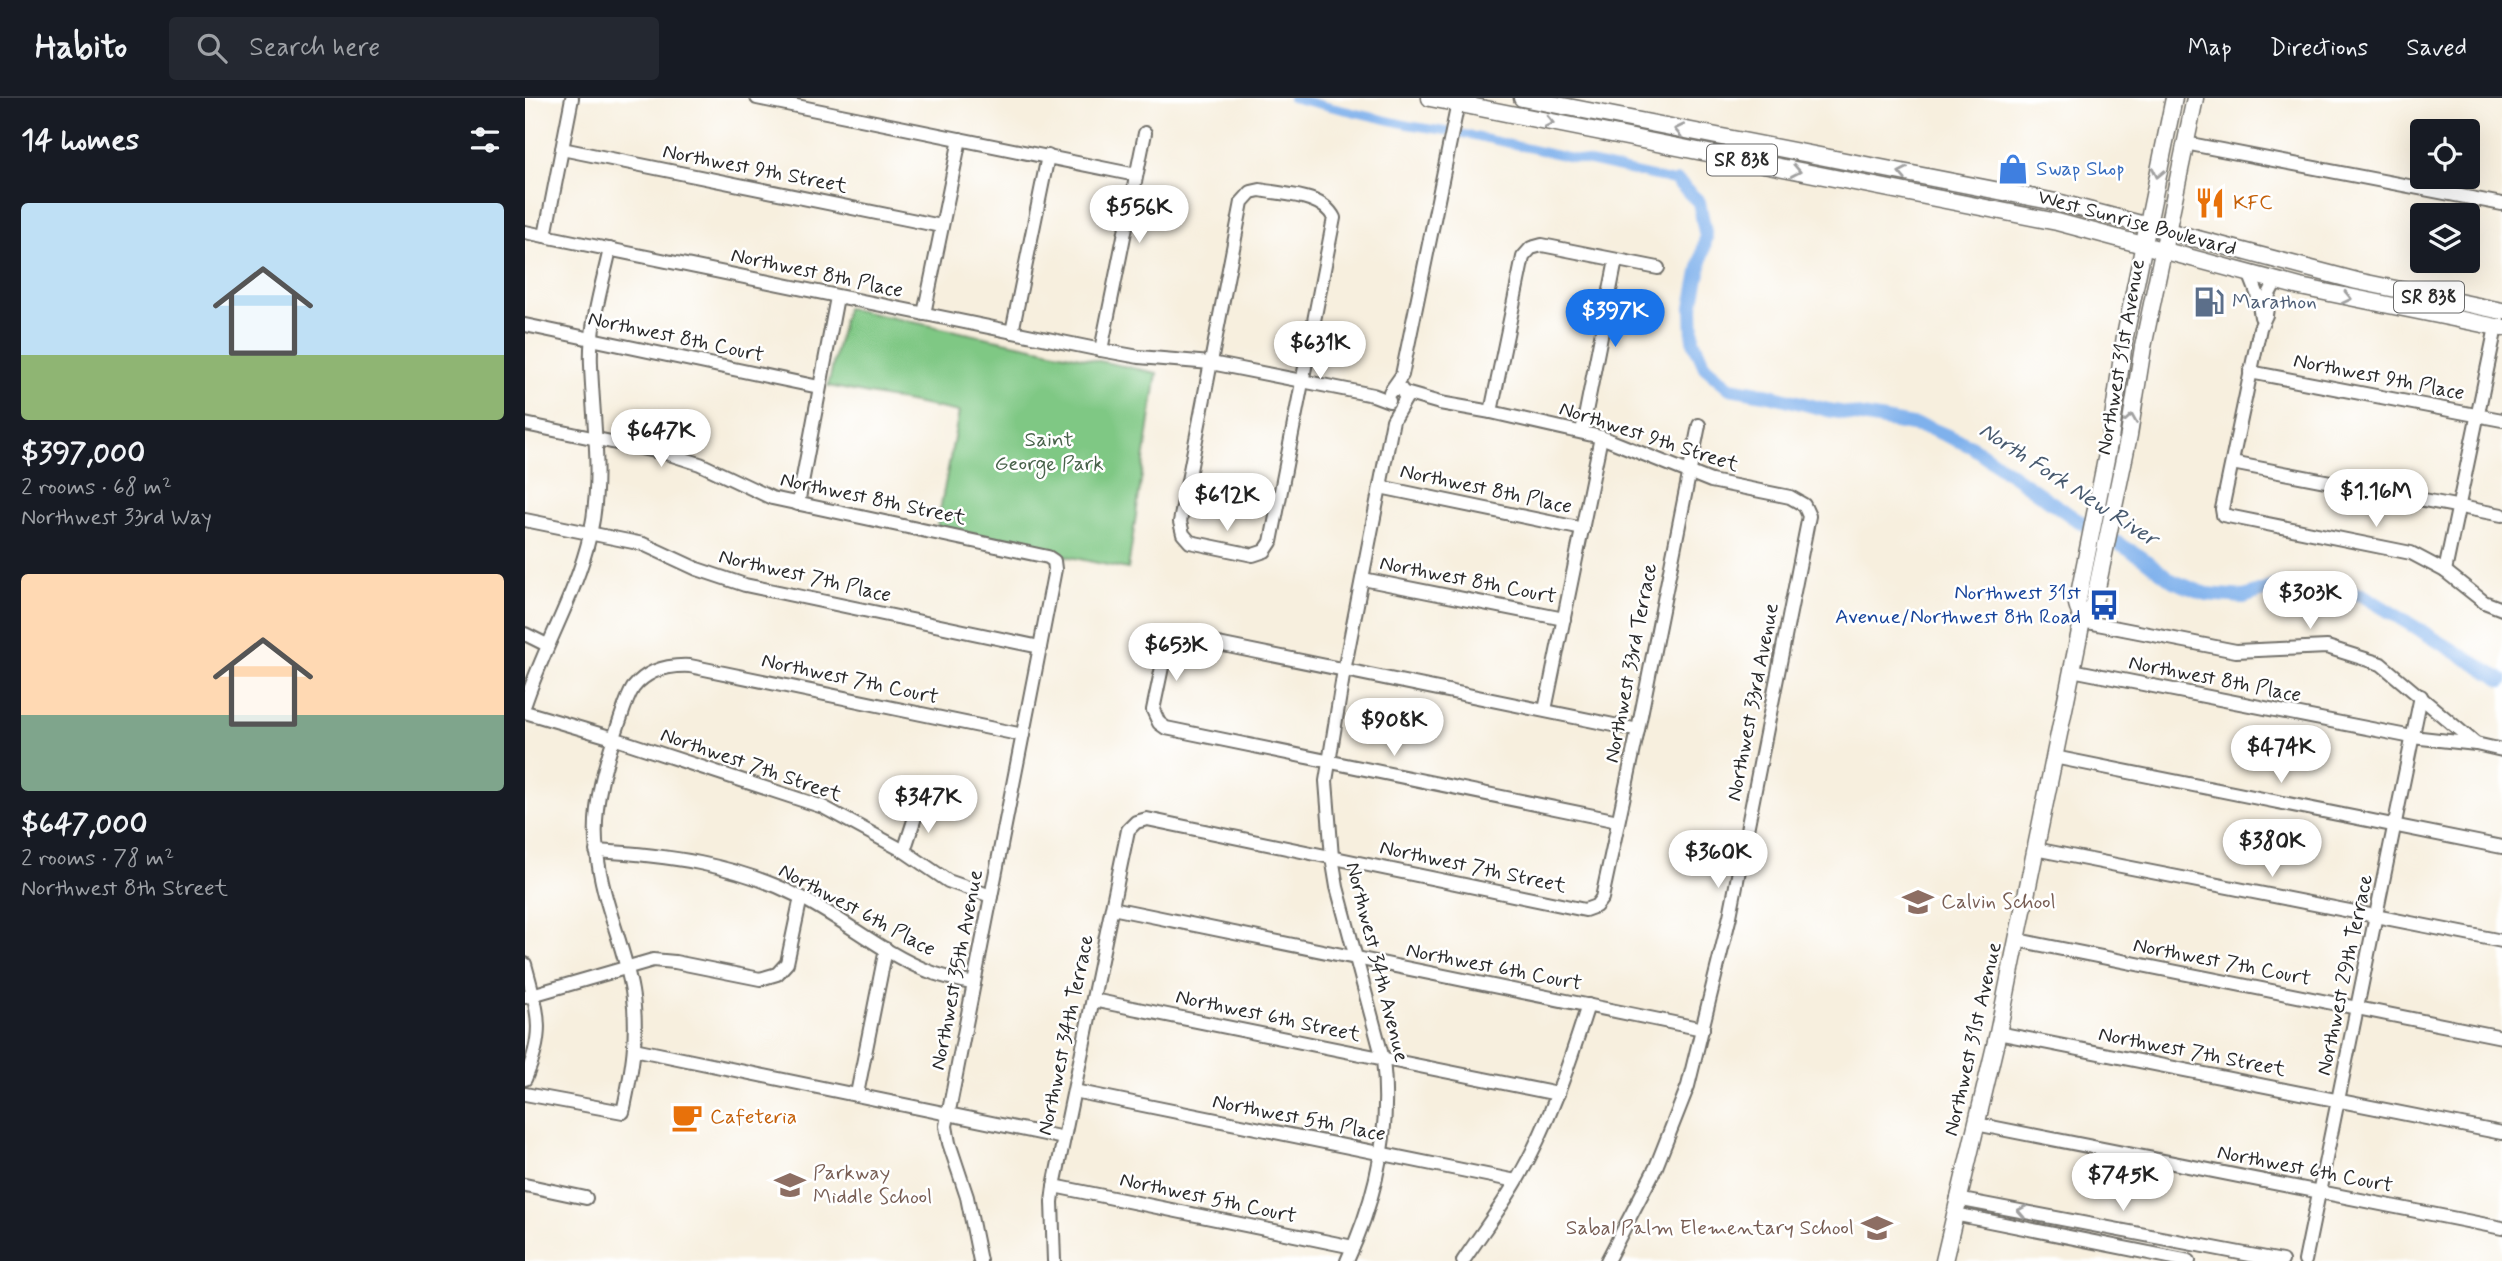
<!DOCTYPE html>
<html lang="en">
<head>
<meta charset="utf-8">
<style>
	:root { --surface:#171b24; --page:#242831; --text:#f1f3f6; --muted:#9ea1a6; --line:#363941; --accent:#1a73e8 }
	body { margin:0; font-family:Mynerve,sans-serif; background:var(--page); color:var(--text); height:100vh; display:flex; flex-direction:column; font-size:26px; white-space:nowrap }
	* { box-sizing:border-box; margin:0 }
	p { font-size:23px; color:var(--muted) }
	.icon { flex:none; width:38px; height:38px; fill:none; stroke:currentColor; stroke-width:2; stroke-linecap:round; stroke-linejoin:round }
	.map { position:relative; flex:1; overflow:hidden }
	.sheet { display:flex; flex-direction:column; background:var(--surface); width:525px }
	.sheet>* { flex:none }
	.controls { position:absolute; left:1885px; top:21px; display:grid; gap:14px }
	.controls a { display:grid; place-items:center; width:70px; height:70px; border-radius:7px; background:var(--surface); box-shadow:0 7px 28px #0002; font-size:35px }
	.price { position:absolute; translate:-50% -60px; padding:0 16px; border-radius:24px; background:#fff; color:#222; font-size:23px; line-height:46px; filter:drop-shadow(0 2px 4px #0008) }
	.price::after { content:''; position:absolute; left:50%; top:42px; width:21px; height:16px; margin-left:-10px; background:inherit; clip-path:polygon(0 0,100% 0,50% 100%) }
	.price.on { background:var(--accent); color:#fff }
	ul { padding:0; list-style:none }
	li { display:grid; align-content:center; gap:14px; height:371px; padding:0 21px }
	li span { display:grid; place-items:center; height:217px; border-radius:7px; color:#555 }
	li>.icon { margin-inline-start:auto }
	span .icon { width:126px; height:126px; fill:#fffc; stroke-width:1 }
	li b { font-size:30px }
	h2 { display:flex; justify-content:space-between; align-items:center; height:84px; padding:0 21px; font-size:30px }
	header { display:flex; align-items:center; gap:42px; box-sizing:border-box; height:98px; padding:0 35px; background:var(--surface); border-bottom:2px solid var(--line) }
	header strong { font-size:33px }
	nav { display:flex; gap:38px; margin-inline-start:auto; font-size:24px }
	.search { width:490px; height:63px; background:var(--page); display:flex; align-items:center; gap:18px; box-sizing:border-box; padding:0 24px; border-radius:7px; color:var(--muted); font-size:26px }
	main { display:flex; flex:1; min-height:0 }
	.map>svg:first-child { display:block }
	.green { fill:#7fc884; stroke:#557a58; stroke-width:2 }
	.lines { fill:none; stroke-linecap:round; stroke-linejoin:round }
	.canal { stroke:#7fb1ec; stroke-width:8 }
	.river { stroke:#7fb1ec; stroke-width:14 }
	.minor-casing { stroke:#72706a; stroke-width:16 }
	.major-casing { stroke:#72706a; stroke-width:19 }
	.minor { stroke:#fff; stroke-width:12 }
	.major { stroke:#fff; stroke-width:16 }
	.oneway { stroke:#a0a0a0 }
	.labels { text-anchor:middle; dominant-baseline:central; stroke-width:5; stroke-linejoin:round; paint-order:stroke }
	.shield { fill:#fff; stroke:#6b6b6b; stroke-width:2 }
	.shield-label { font-size:19px; font-weight:bold; fill:#2b2b2b }
	.street-label { font-size:21px; fill:#2b2b2b; stroke:#fff }
	.shop-label { font-size:21px; fill:#366cbe; stroke:#fff; text-anchor:start }
	.food-label { font-size:21px; fill:#c56008; stroke:#fff; text-anchor:start }
	.service-label { font-size:21px; fill:#4e5e75; stroke:#fff; text-anchor:start }
	.park-label { font-size:21px; fill:#48624a; stroke:#fff }
	.transit-label { font-size:21px; fill:#164399; stroke:#fff; text-anchor:end }
	.education-label { font-size:21px; fill:#785e54; stroke:#fff; text-anchor:start }
	.water-label { font-size:23px; font-style:italic; fill:#485a6f; stroke:#fff }
</style>
</head>
<body>
<header>
<strong>Habito</strong>
<div class="search"><svg class="icon" aria-label="search" viewBox="0 0 24 24"><circle cx="10" cy="10" r="6"/><path d="M15 15l6 6"/></svg>Search here</div>
<nav><a>Map</a><a>Directions</a><a>Saved</a></nav>
</header>
<main>
<section class="sheet">
<h2>14 homes<svg class="icon" aria-label="filters" viewBox="0 0 24 24"><path d="M4 7h16M4 17h16"/><circle cx="9" cy="7" r="2"/><circle cx="15" cy="17" r="2"/></svg></h2>
<ul>
<li><span style="background:linear-gradient(#bfe0f5 70%,#8fb573 0)"><svg class="icon" aria-label="home" viewBox="0 0 24 24"><path d="M3 11l9-7 9 7M6 9v11h12V9"/></svg></span><div><b>$397,000</b><p>2 rooms · 68 m²</p><p>Northwest 33rd Way</p></div></li>
<li><span style="background:linear-gradient(#ffd9b3 65%,#7fa58c 0)"><svg class="icon" aria-label="home" viewBox="0 0 24 24"><path d="M3 11l9-7 9 7M6 9v11h12V9"/></svg></span><div><b>$647,000</b><p>2 rooms · 78 m²</p><p>Northwest 8th Street</p></div></li>
</ul>
</section>
<div class="map">
<svg width="1977" height="1163" viewBox="0 0 1977 1163">
	<rect width="100%" height="100%" fill="#fff"/>
	<filter id="ink" filterUnits="userSpaceOnUse"><feTurbulence type="fractalNoise" baseFrequency=".0143" numOctaves="2"/><feDisplacementMap in="SourceGraphic" scale="14" xChannelSelector="R" yChannelSelector="G"/><feConvolveMatrix kernelMatrix="1 2 1 2 8 2 1 2 1" color-interpolation-filters="sRGB"/></filter>
	<filter id="wash" filterUnits="userSpaceOnUse"><feTurbulence type="fractalNoise" baseFrequency=".00686" numOctaves="4" result="noise"/><feDisplacementMap in="SourceGraphic" scale="28" xChannelSelector="R" yChannelSelector="G"/><feGaussianBlur stdDeviation="1.57" result="paint"/><feColorMatrix in="noise" values="0 0 0 0 0 0 0 0 0 0 0 0 0 0 0 0 0 1.4 0 .05"/><feComposite in="paint" operator="in"/></filter>
	<g filter="url(#wash)">
		<rect width="100%" height="100%" fill="#f7efde"/>
		<path class="green" d="M321,210L632,275L603,471C539,459 476,442 412,428L434,314L303,288Z"/>
		<g class="lines">
			<path class="canal" d="M767,0L883,27L945,37L1153,84"/>
			<path class="river" d="M1153,84L1174,104L1181,139L1167,209L1168,242L1180,269L1205,290L1245,297L1303,312L1404,330L1446,348L1549,420L1615,458L1648,483L1681,496L1719,499L1754,487L1798,489L1837,497L1977,582"/>
		</g>
	</g>
	<g filter="url(#ink)">
		<g class="lines">
			<g class="minor-casing">
				<g id="minor">
					<path d="M232,0L611,77"/>
					<path d="M1660,45L1977,106"/>
					<path d="M37,51L416,128"/>
					<path d="M735,92C760,97 797,96 809,120L746,444L740,453L728,457L665,444L658,436L655,424L717,104L726,94Z"/>
					<path d="M0,134L576,252L614,259L686,265L848,297L864,303"/>
					<path d="M20,138L47,0"/>
					<path d="M1725,177L1732,195L1736,219"/>
					<path d="M1751,183L1744,196L1741,217L1735,230L1697,411L1698,417L1886,455L1920,473L1959,504L1977,511"/>
					<path d="M399,216L435,41"/>
					<path d="M0,227L294,289"/>
					<path d="M487,234L523,58"/>
					<path d="M576,252L620,35"/>
					<path d="M1725,274L1977,322"/>
					<path d="M865,294L877,277L934,0"/>
					<path d="M880,295L915,305L966,314L1076,339L1186,383L1265,399L1279,407L1284,418L1205,818L1163,988L1131,1069L1082,1163"/>
					<path d="M966,314L998,159L1006,150L1017,147L1133,170"/>
					<path d="M0,326L144,356L175,366L247,400L523,459L529,463L530,471L515,549L421,1028L424,1045L442,1099L455,1163"/>
					<path d="M1057,334L1091,162"/>
					<path d="M1707,365L1977,417"/>
					<path d="M855,389L1058,431"/>
					<path d="M273,406L312,199"/>
					<path d="M0,422L118,446L172,471L220,487L515,549"/>
					<path d="M1920,473L1971,229"/>
					<path d="M838,481L1039,521"/>
					<path d="M1557,523L1711,553L1802,549L1856,566L1951,646L1977,652"/>
					<path d="M0,536L22,547"/>
					<path d="M1547,572L1887,639L1951,646"/>
					<path d="M0,606C19,548 51,497 65,437C78,381 68,324 66,267C64,228 77,188 85,151"/>
					<path d="M1020,612L1076,339"/>
					<path d="M0,614L88,640L298,709L379,753L423,783L466,798"/>
					<path d="M1529,659L1977,749"/>
					<path d="M1093,723L641,630L634,625L628,612L641,550L647,541L659,539L1113,632"/>
					<path d="M1510,751L1977,843"/>
					<path d="M71,753C141,757 210,766 273,798C318,820 357,855 403,873C417,879 434,882 449,886"/>
					<path d="M379,753L394,707"/>
					<path d="M587,810L1178,931"/>
					<path d="M1492,842L1977,939"/>
					<path d="M0,866C13,915 21,933 0,981"/>
					<path d="M0,899L128,862L150,864L235,881L252,876L262,865L276,799"/>
					<path d="M568,902L1033,996"/>
					<path d="M1473,935L1977,1035"/>
					<path d="M109,951L539,1040"/>
					<path d="M549,993L991,1083"/>
					<path d="M0,996L98,1014C107,973 114,934 107,893C99,846 77,804 72,754C66,709 81,662 96,619C99,610 103,598 108,590C123,571 144,567 165,568L498,637"/>
					<path d="M332,996L361,851"/>
					<path d="M1451,1026L1977,1130"/>
					<path d="M0,1087L61,1100"/>
					<path d="M529,1088L828,1149"/>
					<path d="M1432,1101L1757,1163"/>
					<path d="M1429,1116L1664,1163"/>
					<path d="M529,1163L527,1104L529,1088L603,732L611,724L622,721L1060,812L1071,808L1077,800L1113,632L1174,327"/>
					<path d="M822,1163C852,1099 866,1032 858,961L812,789L807,759L801,683L818,578L868,322L881,300L876,291H868"/>
					<path d="M938,1163C956,1136 976,1110 992,1082C1024,1027 1044,967 1063,907"/>
					<path d="M1780,1163L1896,598"/>
				</g>
			</g>
			<g class="major-casing">
				<g id="major">
					<path d="M905,0L1532,124L1775,189L1977,230"/>
					<path d="M997,0L1536,105L1832,183L1977,213"/>
					<path d="M1557,523L1552,506L1585,341L1600,238L1649,0"/>
					<path d="M1419,1163L1473,935L1557,523L1568,509L1604,337L1618,249L1670,0"/>
				</g>
			</g>
			<use href="#minor" class="minor"/>
			<use href="#major" class="major"/>
		</g>
		<defs><path id="oneway-chevron" d="M-2-3.5L2.5 0L-2 3.5" fill="none" stroke-width="1.6" stroke-linecap="round" stroke-linejoin="round" transform="scale(1.75)"/></defs>
		<g class="oneway">
			<use href="#oneway-chevron" transform="translate(1024 24) rotate(11)"/>
			<use href="#oneway-chevron" transform="translate(1154 32) rotate(-168)"/>
			<use href="#oneway-chevron" transform="translate(1271 73) rotate(11)"/>
			<use href="#oneway-chevron" transform="translate(1378 75) rotate(-169)"/>
			<use href="#oneway-chevron" transform="translate(1633 75) rotate(102)"/>
			<use href="#oneway-chevron" transform="translate(1822 200) rotate(13)"/>
			<use href="#oneway-chevron" transform="translate(1606 321) rotate(-81)"/>
			<use href="#oneway-chevron" transform="translate(1497 1113) rotate(-169)"/>
		</g>
	</g>
	<defs>
		<g id="shop-bare" transform="scale(2.415)"><path d="M-5-2.5h2.3a2.7 3.5 0 0 1 5.4 0H5L5.5 6h-11ZM-1.5-2.5h3a1.5 2.3 0 0 0-3 0Z" fill="#3f7fe0" stroke="#fff" stroke-width="2.5" paint-order="stroke"/></g>
		<g id="restaurant-bare" transform="scale(2.415)"><path d="M-5-6h1v4h1v-4h1v4h1v-4h1v5L-1.5 .5V6h-2V.5L-5-1ZM5-6V6H3V1.5H1.5Q1.5-4 5-6Z" fill="#e8710a" stroke="#fff" stroke-width="2.5" paint-order="stroke"/></g>
		<g id="fuel-bare" transform="scale(2.415)"><path d="M-5.5-6h7V0h2V4h1.3V-2.5L3-4.5l.8-.8L6-3V5H2.5V1h-1V6h-7ZM-4.2-4.7v3.2H.2V-4.7Z" fill="#5c6f8a" stroke="#fff" stroke-width="2.5" paint-order="stroke"/></g>
		<g id="bus-bare" transform="scale(2.415)"><path d="M-5-6H5V4H4V6H2V4H-2V6H-4V4H-5ZM-3.5-4V0h7V-4ZM-3.5 1.2v1.5H-2V1.2ZM2 1.2v1.5H3.5V1.2Z" fill="#1a4fb4" stroke="#fff" stroke-width="2.5" paint-order="stroke"/></g>
		<g id="school-bare" transform="scale(2.415)"><path d="M0-5L7-2L0 1L-7-2ZM-4 1L0 2.5L4 1V4Q0 6-4 4Z" fill="#8d6e63" stroke="#fff" stroke-width="2.5" paint-order="stroke"/></g>
		<g id="cafe-bare" transform="scale(2.415)"><path d="M-5.5-4.5H6V0H3Q3 3.5 0 3.5H-2.5Q-5.5 3.5-5.5 0ZM3-3.2v2h1.7v-2ZM-6 4.5H4V6H-6Z" fill="#e8710a" stroke="#fff" stroke-width="2.5" paint-order="stroke"/></g>
	</defs>
	<g fill-rule="evenodd">
		<use href="#shop-bare" x="1488" y="71"/>
		<use href="#restaurant-bare" x="1685" y="105"/>
		<use href="#fuel-bare" x="1684" y="204"/>
		<use href="#bus-bare" x="1579" y="507"/>
		<use href="#school-bare" x="1393" y="804"/>
		<use href="#cafe-bare" x="162" y="1019"/>
		<use href="#school-bare" x="265" y="1087"/>
		<use href="#school-bare" x="1352" y="1130"/>
	</g>
	<g class="labels">
		<g class="shield">
			<rect x="1182" y="46.5" width="70" height="31" rx="5"/>
			<rect x="1869" y="183.5" width="70" height="31" rx="5"/>
		</g>
		<g class="shield-label">
			<text x="1217" y="62">SR 838</text>
			<text x="1904" y="199">SR 838</text>
		</g>
		<g class="street-label">
			<text transform="translate(230 71) rotate(11)">Northwest 9th Street</text>
			<text transform="translate(1612 125) rotate(15)">West Sunrise Boulevard</text>
			<text transform="translate(292 175) rotate(12)">Northwest 8th Place</text>
			<text transform="translate(151 239) rotate(12)">Northwest 8th Court</text>
			<text transform="translate(1596 259) rotate(-80)">Northwest 31st Avenue</text>
			<text transform="translate(1854 279) rotate(11)">Northwest 9th Place</text>
			<text transform="translate(1124 339) rotate(18)">Northwest 9th Street</text>
			<text transform="translate(961 391) rotate(12)">Northwest 8th Place</text>
			<text transform="translate(348 401) rotate(12)">Northwest 8th Street</text>
			<text transform="translate(280 478) rotate(13)">Northwest 7th Place</text>
			<text transform="translate(943 482) rotate(11)">Northwest 8th Court</text>
			<text transform="translate(1106 565) rotate(-79)">Northwest 33rd Terrace</text>
			<text transform="translate(325 581) rotate(12)">Northwest 7th Court</text>
			<text transform="translate(1690 581) rotate(11)">Northwest 8th Place</text>
			<text transform="translate(1228 604) rotate(-79)">Northwest 33rd Avenue</text>
			<text transform="translate(226 667) rotate(19)">Northwest 7th Street</text>
			<text transform="translate(948 769) rotate(12)">Northwest 7th Street</text>
			<text transform="translate(332 812) rotate(28)">Northwest 6th Place</text>
			<text transform="translate(852 864) rotate(76)">Northwest 34th Avenue</text>
			<text transform="translate(1697 864) rotate(11)">Northwest 7th Court</text>
			<text transform="translate(969 869) rotate(11)">Northwest 6th Court</text>
			<text transform="translate(432 872) rotate(-79)">Northwest 35th Avenue</text>
			<text transform="translate(1820 877) rotate(-78)">Northwest 29th Terrace</text>
			<text transform="translate(743 918) rotate(12)">Northwest 6th Street</text>
			<text transform="translate(541 937) rotate(-78)">Northwest 34th Terrace</text>
			<text transform="translate(1448 941) rotate(-77)">Northwest 31st Avenue</text>
			<text transform="translate(1667 954) rotate(11)">Northwest 7th Street</text>
			<text transform="translate(774 1020) rotate(11)">Northwest 5th Place</text>
			<text transform="translate(1780 1071) rotate(11)">Northwest 6th Court</text>
			<text transform="translate(683 1100) rotate(12)">Northwest 5th Court</text>
		</g>
		<g class="shop-label">
			<text x="1511" y="71">Swap Shop</text>
		</g>
		<g class="food-label">
			<text x="1708" y="105">KFC</text>
			<text x="185" y="1019">Cafeteria</text>
		</g>
		<g class="service-label">
			<text x="1707" y="204">Marathon</text>
		</g>
		<g class="park-label">
			<text x="524" y="342">Saint<tspan x="524" dy="24">George Park</tspan></text>
		</g>
		<g class="transit-label">
			<text x="1556" y="495">Northwest 31st<tspan x="1556" dy="24">Avenue/Northwest 8th Road</tspan></text>
		</g>
		<g class="education-label">
			<text x="1416" y="804">Calvin School</text>
			<text x="288" y="1075">Parkway<tspan x="288" dy="24">Middle School</tspan></text>
			<text x="1329" y="1130" text-anchor="end">Sabal Palm Elementary School</text>
		</g>
		<g class="water-label">
			<text transform="translate(1543 387) rotate(33)">North Fork New River</text>
		</g>
	</g>
</svg>
<div class="controls">
<a><svg class="icon" aria-label="locate" viewBox="0 0 24 24"><circle cx="12" cy="12" r="6"/><path d="M12 2v4M12 18v4M2 12h4M18 12h4"/></svg></a>
<a><svg class="icon" aria-label="layers" viewBox="0 0 24 24"><path d="M12 4l9 5-9 5-9-5zM3 14l9 5 9-5"/></svg></a>
</div>
<b class="price" style="left:614px;top:147px">$556K</b>
<b class="price on" style="left:1090px;top:251px">$397K</b>
<b class="price" style="left:795px;top:283px">$631K</b>
<b class="price" style="left:136px;top:371px">$647K</b>
<b class="price" style="left:1851px;top:431px">$1.16M</b>
<b class="price" style="left:702px;top:435px">$612K</b>
<b class="price" style="left:1785px;top:533px">$303K</b>
<b class="price" style="left:651px;top:585px">$653K</b>
<b class="price" style="left:869px;top:660px">$908K</b>
<b class="price" style="left:1756px;top:687px">$474K</b>
<b class="price" style="left:403px;top:737px">$347K</b>
<b class="price" style="left:1747px;top:781px">$380K</b>
<b class="price" style="left:1193px;top:792px">$360K</b>
<b class="price" style="left:1598px;top:1115px">$745K</b>
</div>
</main>
</body>
</html>
